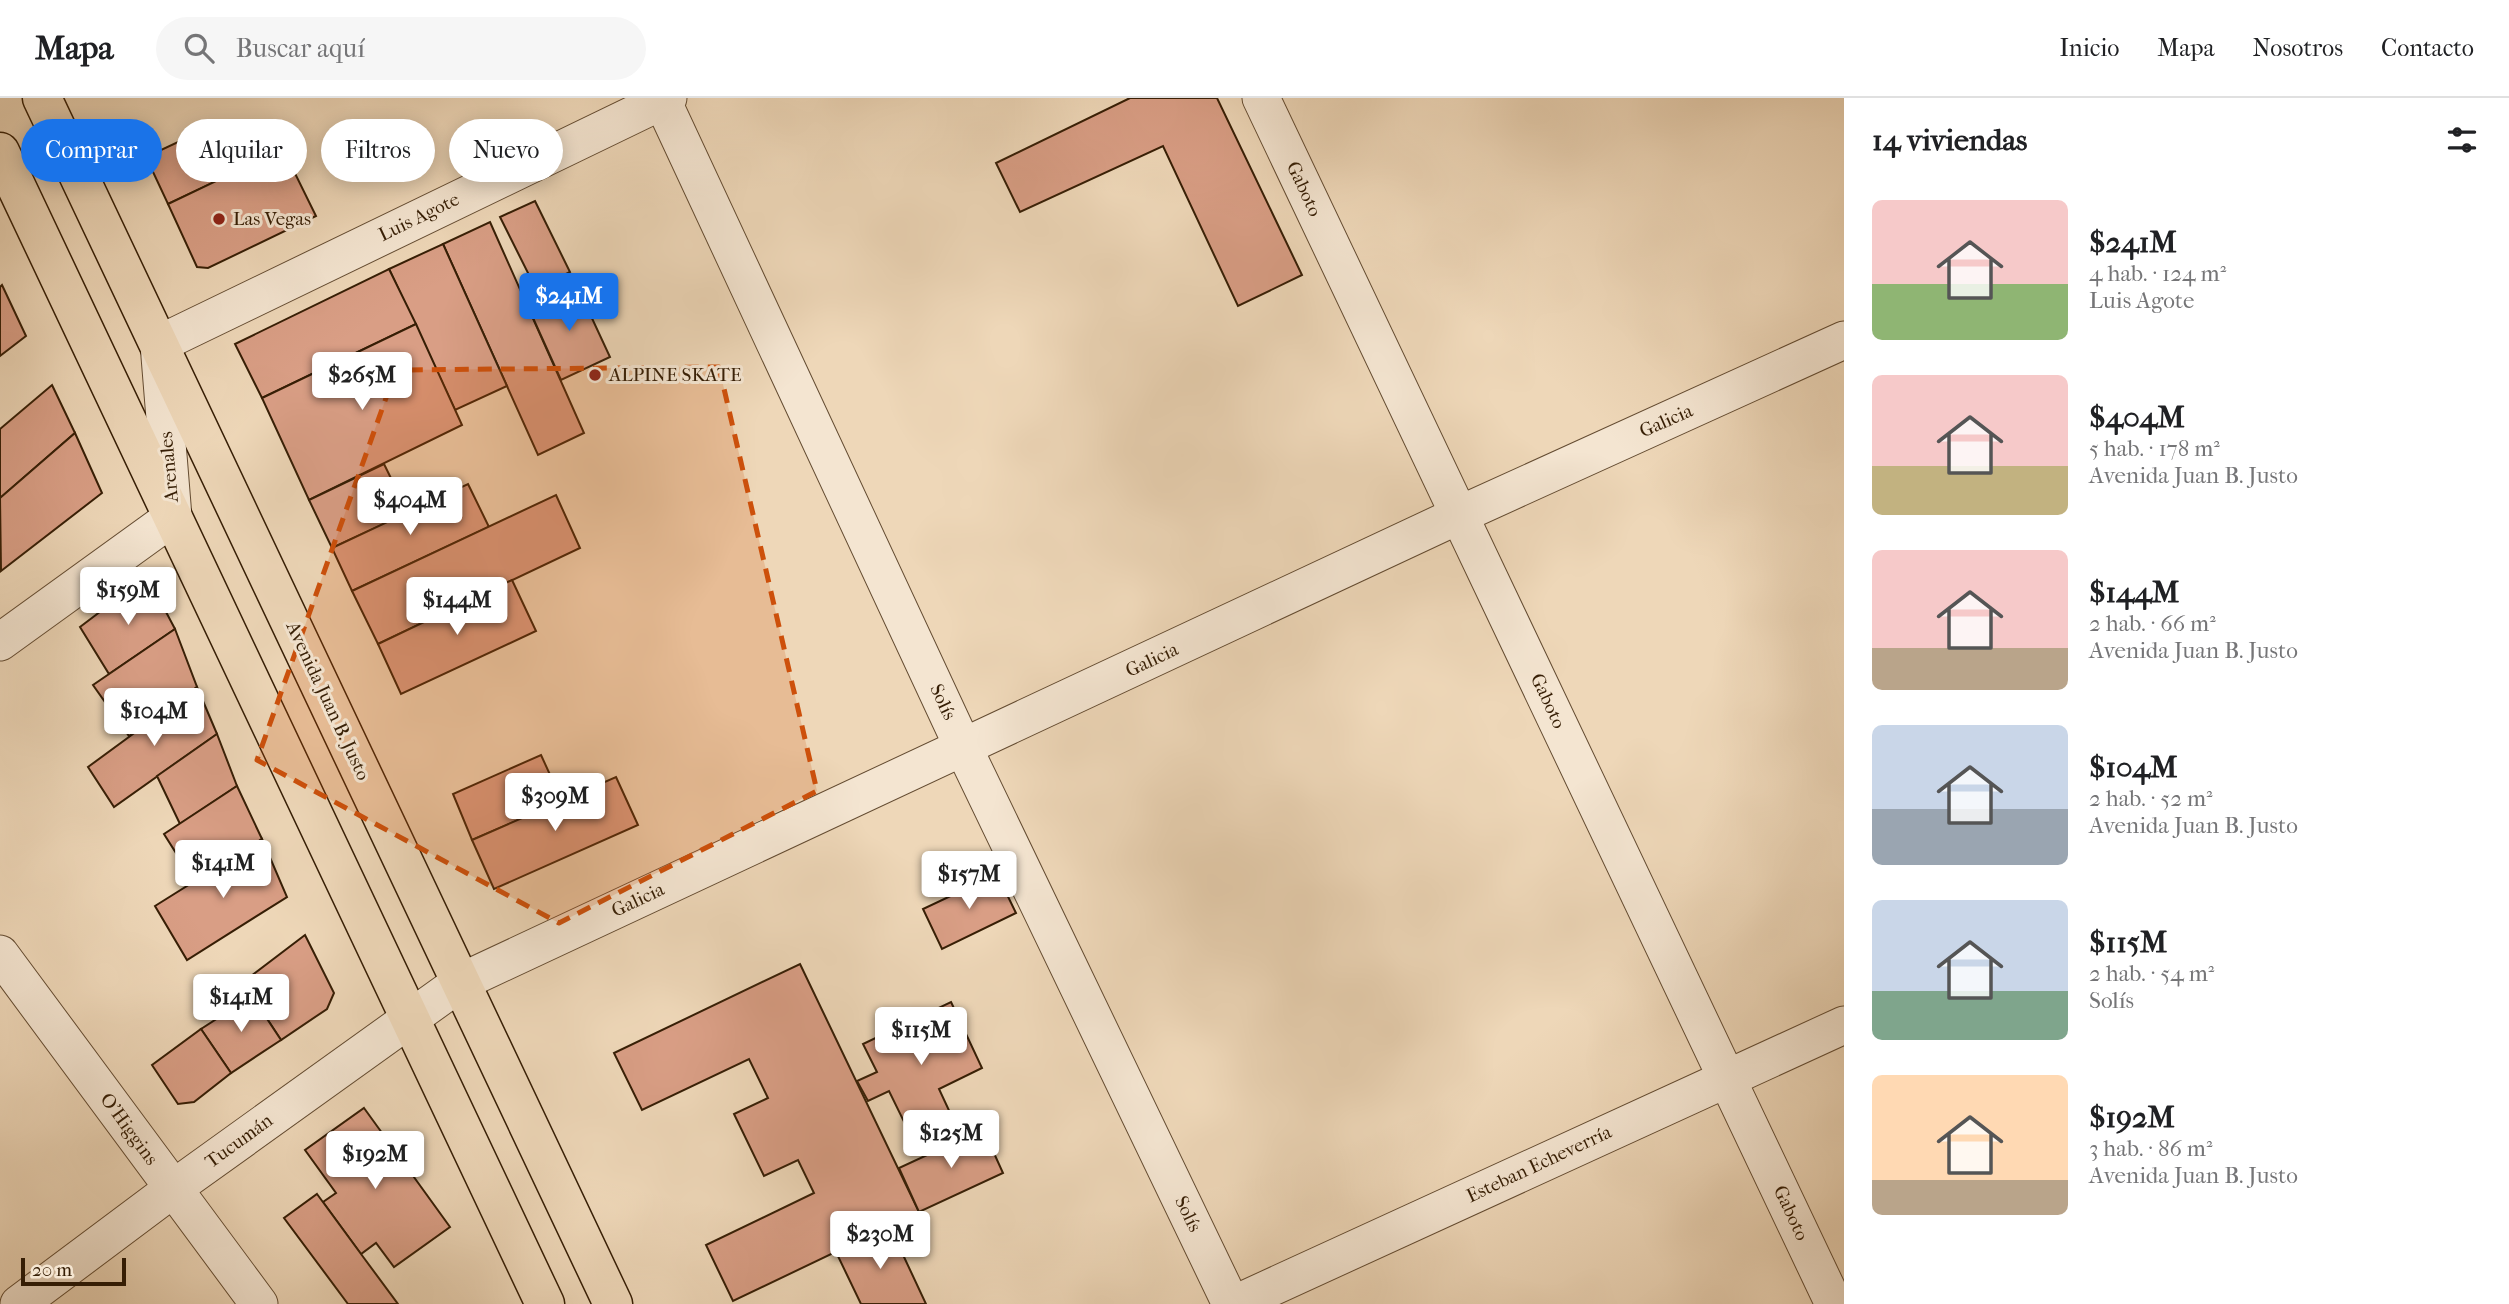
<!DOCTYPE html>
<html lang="es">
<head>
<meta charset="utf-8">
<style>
	:root { --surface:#fff; --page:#f6f6f6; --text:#202124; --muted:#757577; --line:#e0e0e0; --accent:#1a73e8 }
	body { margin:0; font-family:"IM FELL French Canon",serif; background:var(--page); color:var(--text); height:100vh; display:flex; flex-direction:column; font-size:26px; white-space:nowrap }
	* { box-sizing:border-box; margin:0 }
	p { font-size:23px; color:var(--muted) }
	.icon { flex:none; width:38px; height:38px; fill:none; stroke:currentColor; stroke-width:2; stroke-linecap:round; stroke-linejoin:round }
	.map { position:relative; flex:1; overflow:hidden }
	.side { display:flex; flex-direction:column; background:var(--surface); width:665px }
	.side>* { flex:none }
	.banner { position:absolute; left:21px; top:21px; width:665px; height:63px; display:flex; gap:14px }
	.scale { position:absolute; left:21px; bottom:18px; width:105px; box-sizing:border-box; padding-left:7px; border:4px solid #361e05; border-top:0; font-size:19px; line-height:24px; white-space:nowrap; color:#361e05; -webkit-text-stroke:5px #f4e5d1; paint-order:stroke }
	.price { position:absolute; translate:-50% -60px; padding:0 16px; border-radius:7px; background:#fff; color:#222; font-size:23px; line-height:46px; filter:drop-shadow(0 2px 4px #0008) }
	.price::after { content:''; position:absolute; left:50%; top:42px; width:21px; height:16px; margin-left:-10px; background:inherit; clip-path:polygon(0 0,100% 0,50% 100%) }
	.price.active { background:var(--accent); color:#fff }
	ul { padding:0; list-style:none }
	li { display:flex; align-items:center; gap:21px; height:175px; padding:0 28px }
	li span { display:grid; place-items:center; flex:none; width:196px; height:140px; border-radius:10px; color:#555 }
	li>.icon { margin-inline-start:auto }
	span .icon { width:84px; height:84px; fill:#fffc; stroke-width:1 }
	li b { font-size:30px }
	h2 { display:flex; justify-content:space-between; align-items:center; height:84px; padding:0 28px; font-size:30px }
	.chip { padding:0 24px; border-radius:32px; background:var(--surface); box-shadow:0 4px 18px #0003; font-size:24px; line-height:63px }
	.chip.active { background:var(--accent); color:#fff }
	header { display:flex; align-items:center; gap:42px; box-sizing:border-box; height:98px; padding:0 35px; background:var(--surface); border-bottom:2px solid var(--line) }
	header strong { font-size:33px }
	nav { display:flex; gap:38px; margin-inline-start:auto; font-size:24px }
	.search { width:490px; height:63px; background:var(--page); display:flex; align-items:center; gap:18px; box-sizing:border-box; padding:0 24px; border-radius:38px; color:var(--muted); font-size:26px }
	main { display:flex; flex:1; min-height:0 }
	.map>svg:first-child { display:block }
	.building { fill:#d99e85; stroke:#361e05; stroke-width:2 }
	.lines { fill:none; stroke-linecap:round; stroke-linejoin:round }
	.street-casing { stroke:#644c32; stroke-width:39 }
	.primary-casing { stroke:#361e05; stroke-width:41 }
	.street { stroke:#f4e5d1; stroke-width:37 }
	.primary { stroke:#eed7b8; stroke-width:38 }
	.marked { fill:#cd500b; fill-opacity:0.2; stroke:#cd500b; stroke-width:5; stroke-dasharray:14 9; stroke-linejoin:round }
	.poi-dot { fill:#8f2418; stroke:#f4e5d1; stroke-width:2.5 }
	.labels { text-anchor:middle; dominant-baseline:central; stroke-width:6; stroke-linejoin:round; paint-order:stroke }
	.street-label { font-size:19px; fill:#361e05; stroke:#f4e5d1 }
	.poi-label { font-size:19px; fill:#361e05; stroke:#f4e5d1; text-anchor:start }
</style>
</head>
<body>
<header>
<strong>Mapa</strong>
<div class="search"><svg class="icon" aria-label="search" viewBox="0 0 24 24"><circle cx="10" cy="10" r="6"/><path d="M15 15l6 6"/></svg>Buscar aquí</div>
<nav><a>Inicio</a><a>Mapa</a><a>Nosotros</a><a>Contacto</a></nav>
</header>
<main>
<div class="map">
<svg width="1844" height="1206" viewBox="0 0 1844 1206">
	<rect width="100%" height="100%" fill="#eed7b8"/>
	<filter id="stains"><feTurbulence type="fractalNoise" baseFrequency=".00286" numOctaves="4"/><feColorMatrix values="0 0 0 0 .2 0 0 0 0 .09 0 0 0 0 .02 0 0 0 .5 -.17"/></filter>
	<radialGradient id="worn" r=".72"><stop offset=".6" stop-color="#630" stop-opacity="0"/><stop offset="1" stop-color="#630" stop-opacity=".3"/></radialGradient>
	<g class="building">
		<path d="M1130,0H1217L1302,177L1238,208L1163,48L1020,114L996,65Z"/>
		<path d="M210,29L232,76L168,106L146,59Z"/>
		<path d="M283,51L316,118L208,170L197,169L168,106Z"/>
		<path d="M535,103L570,174L536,191L500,119Z"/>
		<path d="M490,124L584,335L538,357L443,146Z"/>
		<path d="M443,146L507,288L455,312L389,171Z"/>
		<path d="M389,171L416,226L262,300L235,246Z"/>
		<path d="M2,187L26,238L0,258V189Z"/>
		<path d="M577,188L610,259L561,282L529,211Z"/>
		<path d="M416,226L462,327L309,402L262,300Z"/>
		<path d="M52,287L75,335L0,400V331Z"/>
		<path d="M75,335L102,395L1,473L0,400Z"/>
		<path d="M384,366L408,415L332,450L309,402Z"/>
		<path d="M468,386L489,429L352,493L332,450Z"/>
		<path d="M556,397L580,450L378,546L352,493Z"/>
		<path d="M512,482L536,533L401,596L378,546Z"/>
		<path d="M134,488L155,493L175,531L109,576L80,529Z"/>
		<path d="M175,531L197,589L129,638L93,587Z"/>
		<path d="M197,589L217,636L114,709L88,669Z"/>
		<path d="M217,636L237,688L180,726L157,678Z"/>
		<path d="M541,657L562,703L472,742L453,696Z"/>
		<path d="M616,679L638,727L494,791L472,742Z"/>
		<path d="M237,688L262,741L195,785L164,736Z"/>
		<path d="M262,741L287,799L187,862L155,808Z"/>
		<path d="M997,776L1016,815L942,851L923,811Z"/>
		<path d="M305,837L334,895L327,911L281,942L243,884Z"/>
		<path d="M800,866L919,1114L733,1203L706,1147L814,1095L798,1062L764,1078L734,1016L768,1000L749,961L642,1012L614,955Z"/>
		<path d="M252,898L281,942L231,975L201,931Z"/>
		<path d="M951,904L982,970L939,991L953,1021L912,1040L889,993L868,1003L857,983L877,974L863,946Z"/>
		<path d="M201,931L231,975L194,1004L178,1006L152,967Z"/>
		<path d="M364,1010L450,1129L394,1169L376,1145L361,1156L323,1104L336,1095L305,1052Z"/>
		<path d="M983,1031L1003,1075L919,1114L899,1070Z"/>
		<path d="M317,1096L361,1156L398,1206H348L284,1120Z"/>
		<path d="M890,1129L926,1206H861L836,1154Z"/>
	</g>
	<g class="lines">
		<g class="street-casing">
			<g id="street">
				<path d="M661,0L964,651L1231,1206"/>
				<path d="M1261,0L1834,1206"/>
				<path d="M0,544L173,419L159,246L668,0"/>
				<path d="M0,856L259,1206"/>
				<path d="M19,1206L174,1090L461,884L1459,417L1844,242"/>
				<path d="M1235,1206L1844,927"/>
			</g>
		</g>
		<g class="primary-casing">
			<g id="primary">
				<path d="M42,0L613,1206"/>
				<path d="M0,54L545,1206"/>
			</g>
		</g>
		<use href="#street" class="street"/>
		<use href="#primary" class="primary"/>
	</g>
	<path class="marked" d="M719,269L817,693L559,825L257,662L396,272Z"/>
	<g class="poi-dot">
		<circle cx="219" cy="121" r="7"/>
		<circle cx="595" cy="277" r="7"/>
	</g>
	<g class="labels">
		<g class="street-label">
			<text transform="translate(1304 91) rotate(65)">Gaboto</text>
			<text transform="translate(419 119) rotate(-26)">Luis Agote</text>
			<text transform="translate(1666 323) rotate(-24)">Galicia</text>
			<text transform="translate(169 369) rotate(-95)">Arenales</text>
			<text transform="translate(1152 562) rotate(-25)">Galicia</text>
			<text transform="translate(328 603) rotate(65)">Avenida Juan B. Justo</text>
			<text transform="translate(1548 603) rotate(65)">Gaboto</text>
			<text transform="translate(943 604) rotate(65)">Solís</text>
			<text transform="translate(638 802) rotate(-25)">Galicia</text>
			<text transform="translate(129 1031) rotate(54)">O'Higgins</text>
			<text transform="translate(239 1043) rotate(-36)">Tucumán</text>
			<text transform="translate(1539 1066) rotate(-25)">Esteban Echeverría</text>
			<text transform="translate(1791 1115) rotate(65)">Gaboto</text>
			<text transform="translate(1188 1116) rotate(64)">Solís</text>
		</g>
		<g class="poi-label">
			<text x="233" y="121">Las Vegas</text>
			<text x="609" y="277">ALPINE SKATE</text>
		</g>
	</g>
	<rect width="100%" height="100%" filter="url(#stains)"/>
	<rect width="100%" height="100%" fill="url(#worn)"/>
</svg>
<div class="scale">20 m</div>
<b class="price active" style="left:569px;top:235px">$241M</b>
<b class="price" style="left:362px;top:314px">$265M</b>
<b class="price" style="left:410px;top:439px">$404M</b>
<b class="price" style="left:128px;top:529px">$159M</b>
<b class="price" style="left:457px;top:539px">$144M</b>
<b class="price" style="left:154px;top:650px">$104M</b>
<b class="price" style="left:555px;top:735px">$309M</b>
<b class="price" style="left:223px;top:802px">$141M</b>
<b class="price" style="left:969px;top:813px">$157M</b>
<b class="price" style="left:241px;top:936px">$141M</b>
<b class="price" style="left:921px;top:969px">$115M</b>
<b class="price" style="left:951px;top:1072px">$125M</b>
<b class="price" style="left:375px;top:1093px">$192M</b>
<b class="price" style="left:880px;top:1173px">$230M</b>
<div class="banner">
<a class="chip active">Comprar</a>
<a class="chip">Alquilar</a>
<a class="chip">Filtros</a>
<a class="chip">Nuevo</a>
</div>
</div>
<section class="side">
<h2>14 viviendas<svg class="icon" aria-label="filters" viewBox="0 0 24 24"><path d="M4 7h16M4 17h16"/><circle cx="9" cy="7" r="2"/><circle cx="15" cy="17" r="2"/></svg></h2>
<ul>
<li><span style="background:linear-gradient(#f6c9c9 60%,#8fb573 0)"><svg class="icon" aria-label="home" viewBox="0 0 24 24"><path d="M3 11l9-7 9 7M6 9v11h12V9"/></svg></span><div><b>$241M</b><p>4 hab. · 124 m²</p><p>Luis Agote</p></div></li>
<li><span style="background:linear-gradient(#f6c9c9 65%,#c2b280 0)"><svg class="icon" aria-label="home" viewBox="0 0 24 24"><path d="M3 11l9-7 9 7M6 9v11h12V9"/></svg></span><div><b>$404M</b><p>5 hab. · 178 m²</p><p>Avenida Juan B. Justo</p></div></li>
<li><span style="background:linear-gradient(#f6c9c9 70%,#b9a48a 0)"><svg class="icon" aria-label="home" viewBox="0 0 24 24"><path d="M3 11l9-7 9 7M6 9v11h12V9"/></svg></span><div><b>$144M</b><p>2 hab. · 66 m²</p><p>Avenida Juan B. Justo</p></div></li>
<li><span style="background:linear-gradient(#c9d6e8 60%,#9aa5b1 0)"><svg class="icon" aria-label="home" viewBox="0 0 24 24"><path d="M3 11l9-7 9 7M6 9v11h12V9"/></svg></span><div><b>$104M</b><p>2 hab. · 52 m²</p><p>Avenida Juan B. Justo</p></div></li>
<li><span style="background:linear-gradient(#c9d6e8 65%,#7fa58c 0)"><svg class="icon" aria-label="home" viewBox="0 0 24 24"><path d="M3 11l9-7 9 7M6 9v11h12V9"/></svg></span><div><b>$115M</b><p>2 hab. · 54 m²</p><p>Solís</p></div></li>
<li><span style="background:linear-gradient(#ffd9b3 75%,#b9a48a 0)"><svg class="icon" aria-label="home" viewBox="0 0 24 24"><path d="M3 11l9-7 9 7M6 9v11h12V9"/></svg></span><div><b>$192M</b><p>3 hab. · 86 m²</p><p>Avenida Juan B. Justo</p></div></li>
</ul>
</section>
</main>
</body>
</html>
